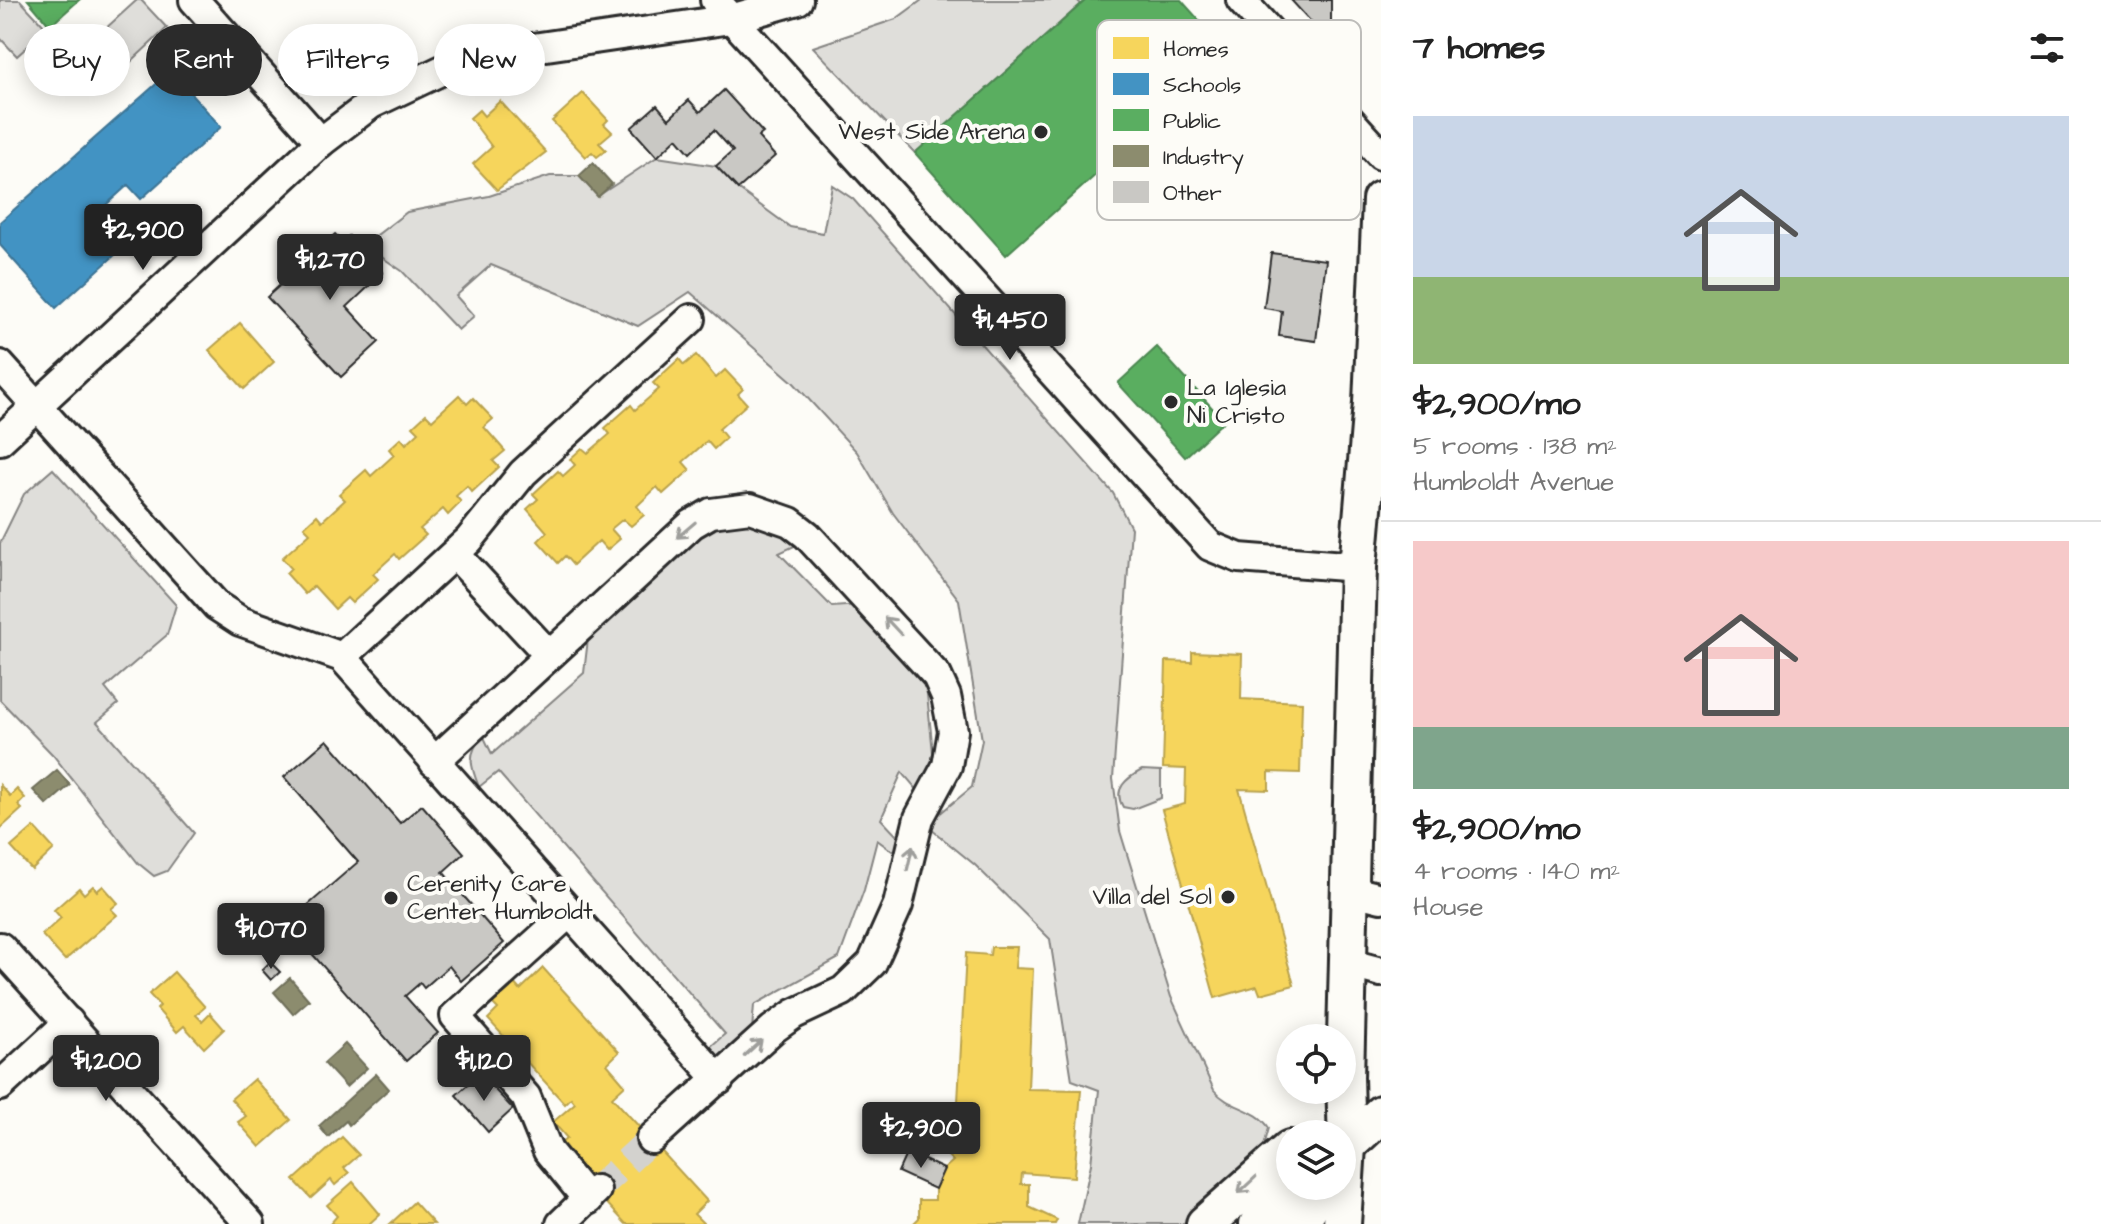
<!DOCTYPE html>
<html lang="en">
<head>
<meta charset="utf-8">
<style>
	:root { --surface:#fff; --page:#f6f6f6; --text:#222; --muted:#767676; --line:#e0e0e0; --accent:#2b2b2b }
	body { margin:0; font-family:"Architects Daughter",sans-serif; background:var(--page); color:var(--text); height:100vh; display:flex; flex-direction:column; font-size:30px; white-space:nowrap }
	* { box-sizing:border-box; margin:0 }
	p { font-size:26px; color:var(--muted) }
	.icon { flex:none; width:44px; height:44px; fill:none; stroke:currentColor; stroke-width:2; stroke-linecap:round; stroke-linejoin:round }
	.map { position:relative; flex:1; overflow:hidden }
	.drawer { display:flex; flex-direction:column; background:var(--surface); width:720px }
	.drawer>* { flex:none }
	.hud { position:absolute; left:24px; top:24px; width:760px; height:72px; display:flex; gap:16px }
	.buttons { position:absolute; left:1276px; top:1024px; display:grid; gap:16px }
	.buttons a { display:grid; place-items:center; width:80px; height:80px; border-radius:50%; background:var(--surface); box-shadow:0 4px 20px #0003; font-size:40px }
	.price { position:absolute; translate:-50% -68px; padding:0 18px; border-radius:8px; background:var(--accent); color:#fff; font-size:26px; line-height:52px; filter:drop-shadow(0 2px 4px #0008) }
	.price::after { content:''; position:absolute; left:50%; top:48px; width:24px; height:18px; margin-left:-12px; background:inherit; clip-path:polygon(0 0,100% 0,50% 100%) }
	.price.active { background:#222; color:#fff }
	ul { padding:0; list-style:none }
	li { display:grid; align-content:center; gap:16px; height:424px; padding:0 32px }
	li+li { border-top:2px solid var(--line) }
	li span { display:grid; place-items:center; height:248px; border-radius:0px; color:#555 }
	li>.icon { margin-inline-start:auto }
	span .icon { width:144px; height:144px; fill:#fffc; stroke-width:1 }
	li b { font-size:34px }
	h2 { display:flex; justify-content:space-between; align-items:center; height:96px; padding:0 32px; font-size:34px }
	.chip { padding:0 28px; border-radius:36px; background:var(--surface); box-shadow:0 4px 20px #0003; font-size:28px; line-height:72px }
	.chip.active { background:var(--accent); color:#fff }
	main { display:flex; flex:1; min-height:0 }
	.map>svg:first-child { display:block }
	.green { fill:#dfdeda; stroke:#858482; stroke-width:2 }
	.homes { fill:#f6d55c; stroke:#b9a24d; stroke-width:2 }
	.schools { fill:#4393c3; stroke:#3c7495; stroke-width:2 }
	.public { fill:#5aae61; stroke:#4c8751; stroke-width:2 }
	.industry { fill:#8c8c6e; stroke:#6f6f5a; stroke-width:2 }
	.building { fill:#c9c8c4; stroke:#2b2b2b; stroke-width:2 }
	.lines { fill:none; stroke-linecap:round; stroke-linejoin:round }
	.minor-tunnel { stroke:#d3d2ce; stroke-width:28; stroke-dasharray:28 14; stroke-linecap:butt }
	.minor-casing { stroke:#2b2b2b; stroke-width:34 }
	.major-casing { stroke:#2b2b2b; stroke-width:42 }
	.minor { stroke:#fdfcf7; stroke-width:28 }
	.major { stroke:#fdfcf7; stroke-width:36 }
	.oneway { stroke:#9e9e9b }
	.poi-dot { fill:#2b2b2b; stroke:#fdfcf7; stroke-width:3 }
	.labels { text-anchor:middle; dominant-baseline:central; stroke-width:8; stroke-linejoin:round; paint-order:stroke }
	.poi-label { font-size:24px; fill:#2b2b2b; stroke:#fdfcf7; text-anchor:end }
	.key { fill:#fdfcf7; stroke:#bebdba; stroke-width:2 }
	.key-label { font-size:22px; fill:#2b2b2b }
</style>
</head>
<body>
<main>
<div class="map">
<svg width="1381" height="1224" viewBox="0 0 1381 1224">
	<rect width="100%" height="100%" fill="#fdfcf7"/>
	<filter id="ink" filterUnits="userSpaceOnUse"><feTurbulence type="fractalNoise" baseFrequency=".0125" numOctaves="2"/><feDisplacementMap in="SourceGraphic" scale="16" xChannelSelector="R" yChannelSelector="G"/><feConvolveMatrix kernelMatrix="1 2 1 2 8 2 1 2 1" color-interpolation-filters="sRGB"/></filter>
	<g filter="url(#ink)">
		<g class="green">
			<path d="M0,0H20L47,29L17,56L0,38Z"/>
			<path d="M137,0H141L167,28L118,74L105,29Z"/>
			<path d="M922,0H1077L1081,4L915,153L813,47L896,19Z"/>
			<path d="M657,157L716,166L738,189L790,227L823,233L832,185L853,199L1113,493L1131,528L1113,779L1120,831L1171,997L1214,1090C1229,1109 1256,1107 1269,1128L1264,1146L1183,1224H1078L1091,1164L1099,1090L1072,1080L1050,939L975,865L926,825L972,787L982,740L959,600L893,513L857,452L793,382L690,292L638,326L491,265L456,296L474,316L458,330L402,271L364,245L407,212L489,196L550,176H579L598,196Z"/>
			<path d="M53,469L176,605L167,635L105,688L118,704L97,722L194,833L167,871L154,876L138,863L53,755L0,700V543L24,494Z"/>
			<path d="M770,512L801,543L779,553L832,607L860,605L925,675L934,762L919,792L902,772L881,819L899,838L895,853L877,840L864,890L839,958L754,1005L752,1030L720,1059L710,1047L725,1034L498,772L479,787C470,765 467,754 483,735L492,754L584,673L588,639L692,524Z"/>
			<path d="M1142,770L1161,771V798L1133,809L1123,807C1112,789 1127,778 1142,770Z"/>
		</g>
		<g class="homes">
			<path d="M583,93L608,120L604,124L612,132L599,143L606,150L597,157L592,152L586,157L552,121Z"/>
			<path d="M500,101L546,152L497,190L473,164L492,147L470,118L479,110L484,116Z"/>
			<path d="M240,323L274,362L244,389L209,350Z"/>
			<path d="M696,355L716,378L725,370L743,389L738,394L747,404L719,429L726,438L714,449L707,441L683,462L690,470L663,494L657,487L637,506L644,515L631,526L623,519L611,529L620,539L607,550L599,541L573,565L565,556L558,563L538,541L547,532L527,509L538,499L533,494L558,471L563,476L575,465L570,459L582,448L588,453L610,434L605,428L631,405L635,410L659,389L653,383L679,359L684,365Z"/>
			<path d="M459,395L467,404L473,398L493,419L484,427L505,451L493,461L499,467L472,492L467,486L456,496L461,502L448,515L443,509L420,529L426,535L399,559L395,554L373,574L378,579L352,603L347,598L335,609L314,586L305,594L286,573L291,568L282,558L310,533L304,527L317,515L322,521L345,500L339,494L366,470L371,476L394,455L389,449L401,438L406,444L419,432L413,426L426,414L432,420Z"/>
			<path d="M1192,652L1242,654L1241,699L1302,702L1300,773L1269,772V790L1239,789L1294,985L1260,994L1257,986L1215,998L1162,810L1185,804L1186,769L1163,768L1166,661L1192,662Z"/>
			<path d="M0,785L10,796L17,789L25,798L18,805L22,809L0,829Z"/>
			<path d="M34,827L54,849L32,870L11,847Z"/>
			<path d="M93,886L97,891L103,886L118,903L111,909L117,915L65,960L42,935L61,918L54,910L79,888L84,894Z"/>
			<path d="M991,947H1017L1015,968L1033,969L1028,1089L1081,1090L1074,1177L1022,1173L1021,1184H1029V1207L1057,1220L1055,1224H913L919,1218V1200H935V1189L944,1169L953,1161L943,1151L956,1139L966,953L990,955Z"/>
			<path d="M543,968L619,1052L607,1064L625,1085L612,1097L707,1201L694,1214L704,1224H626L556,1148L567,1138L553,1122L575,1103L571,1098L565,1104L488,1019L498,1009L490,1001L512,981L520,990Z"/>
			<path d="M174,972L205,1007L196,1015L202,1021L210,1013L224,1029L204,1048L184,1026L177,1032L157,1009L160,1006L149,994Z"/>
			<path d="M254,1079L291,1120L260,1147L238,1122L246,1116L231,1099Z"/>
			<path d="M342,1137L359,1155L344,1168L349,1173L335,1185L331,1180L311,1198L294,1180Z"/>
			<path d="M353,1182L380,1214L369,1224H330L337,1216L327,1205Z"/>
			<path d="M414,1202L434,1224H390Z"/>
		</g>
		<path class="schools" d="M171,71L221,127L141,199L128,185L97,213L126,245L56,308L0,245V222Z"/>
		<g class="public">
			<path d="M28,0H79L50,26Z"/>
			<path d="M1086,0H1181L1250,77L1213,110L1193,88L1006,255L915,153Z"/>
			<path d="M1157,347L1224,421L1185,457L1118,383Z"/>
		</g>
		<g class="industry">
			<path d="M593,163L612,184L598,197L579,176Z"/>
			<path d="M57,770L70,785L47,805L33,790Z"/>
			<path d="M290,978L309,1000L293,1014L274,992Z"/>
			<path d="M345,1044L367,1068L346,1087L324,1063Z"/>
			<path d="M376,1074L389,1089L349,1125L346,1121L328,1137L319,1126Z"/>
		</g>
		<g class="building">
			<path d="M1291,0H1331V35H1323Z"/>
			<path d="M724,90L763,133L758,137L775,156L738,189L716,166L733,151L714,130L690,153L677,138L657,157L631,128L657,105L669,119L689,100L700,112Z"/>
			<path d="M335,234L343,242L349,236L383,273L347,307L379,342L341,377L267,297L291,275L290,265H300Z"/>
			<path d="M1271,253L1326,260L1316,341L1279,336L1282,311L1264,308Z"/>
			<path d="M327,740L400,823L422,805L464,853L443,872L504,943L461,981L449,966L424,988L420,983L405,996L438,1033L406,1061L286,924L358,862L284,777Z"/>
			<path d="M270,962L280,972L271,980L262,970Z"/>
			<path d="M480,1074L513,1109L488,1132L456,1095Z"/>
			<path d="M907,1152L944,1169L935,1189L898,1172Z"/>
		</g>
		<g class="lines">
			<path class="minor-tunnel" d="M596,1190L651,1139"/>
			<g class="minor-casing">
				<g id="minor">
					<path d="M194,0L321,142"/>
					<path d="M715,0L1210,546L1239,558L1358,567"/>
					<path d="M1241,0L1381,155"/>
					<path d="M0,365L217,606L240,621L342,657L719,1080"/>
					<path d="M0,440L321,142L371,104L455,64L519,50L731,19L798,0"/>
					<path d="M455,554L549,655"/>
					<path d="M342,657L469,540L523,473L691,319"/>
					<path d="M434,762L692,524L711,513L750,508L790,522L807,535L937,676L946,696L953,731L947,766L919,818L898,905L872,963L843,991L794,1014L773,1029L651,1139"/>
					<path d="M1349,890L1381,898"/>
					<path d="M568,914L455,1016L526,1097L548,1151L588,1200"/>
					<path d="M0,947L250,1224"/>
					<path d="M1347,963L1381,972"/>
					<path d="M0,1086L69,1022"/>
					<path d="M561,1224L596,1190"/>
				</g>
			</g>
			<g class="major-casing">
				<g id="major">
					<path d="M1342,1150L1381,1114"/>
					<path d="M1205,1224L1290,1149"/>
					<path d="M1258,1224L1300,1186"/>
					<path d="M1299,1224L1322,1186"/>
					<path d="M1342,1224L1347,1146L1345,1077L1358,567L1372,403L1381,200"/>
				</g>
			</g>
			<use href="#minor" class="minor"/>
			<use href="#major" class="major"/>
		</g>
		<defs><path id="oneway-shaft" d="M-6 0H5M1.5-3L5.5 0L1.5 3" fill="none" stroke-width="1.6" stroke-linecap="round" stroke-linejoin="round" transform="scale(2)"/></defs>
		<g class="oneway">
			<use href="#oneway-shaft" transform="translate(686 530) rotate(140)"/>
			<use href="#oneway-shaft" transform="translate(893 626) rotate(-133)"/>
			<use href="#oneway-shaft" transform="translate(910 858) rotate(-77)"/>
			<use href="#oneway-shaft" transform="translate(753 1048) rotate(-43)"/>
			<use href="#oneway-shaft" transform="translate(1247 1185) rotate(137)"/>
		</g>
	</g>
	<g class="poi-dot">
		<circle cx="1041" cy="132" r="8"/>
		<circle cx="1171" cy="402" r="8"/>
		<circle cx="1228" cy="897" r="8"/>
		<circle cx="391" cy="898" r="8"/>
	</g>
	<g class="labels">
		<g class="poi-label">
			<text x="1025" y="132">West Side Arena</text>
			<text x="1187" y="388" text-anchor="start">La Iglesia<tspan x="1187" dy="28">Ni Cristo</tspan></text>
			<text x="407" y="884" text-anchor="start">Cerenity Care<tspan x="407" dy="28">Center Humboldt</tspan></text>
			<text x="1212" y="897">Villa del Sol</text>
		</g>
	</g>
	<rect x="1097" y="20" width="264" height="200" rx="12" class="key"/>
	<rect x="1113" y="37" width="36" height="22" fill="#f6d55c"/>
	<rect x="1113" y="73" width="36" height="22" fill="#4393c3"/>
	<rect x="1113" y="109" width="36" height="22" fill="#5aae61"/>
	<rect x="1113" y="145" width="36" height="22" fill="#8c8c6e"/>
	<rect x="1113" y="181" width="36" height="22" fill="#c9c8c4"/>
	<g class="key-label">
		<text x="1163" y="56">Homes</text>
		<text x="1163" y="92">Schools</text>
		<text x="1163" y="128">Public</text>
		<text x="1163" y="164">Industry</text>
		<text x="1163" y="200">Other</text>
	</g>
</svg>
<div class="buttons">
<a><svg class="icon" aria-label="locate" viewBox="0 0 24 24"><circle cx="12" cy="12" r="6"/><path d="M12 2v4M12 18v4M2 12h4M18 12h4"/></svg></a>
<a><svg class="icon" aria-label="layers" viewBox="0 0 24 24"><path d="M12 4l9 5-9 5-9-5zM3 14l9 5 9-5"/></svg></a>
</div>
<b class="price active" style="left:143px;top:272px">$2,900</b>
<b class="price" style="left:330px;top:302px">$1,270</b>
<b class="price" style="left:1010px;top:362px">$1,450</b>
<b class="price" style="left:271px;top:971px">$1,070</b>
<b class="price" style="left:106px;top:1103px">$1,200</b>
<b class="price" style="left:484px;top:1103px">$1,120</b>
<b class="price" style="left:921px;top:1170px">$2,900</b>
<div class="hud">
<a class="chip">Buy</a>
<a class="chip active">Rent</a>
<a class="chip">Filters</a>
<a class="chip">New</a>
</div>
</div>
<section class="drawer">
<h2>7 homes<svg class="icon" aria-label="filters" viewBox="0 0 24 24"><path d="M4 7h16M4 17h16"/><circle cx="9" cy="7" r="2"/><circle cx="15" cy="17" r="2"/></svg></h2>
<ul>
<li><span style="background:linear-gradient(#c9d6e8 65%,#8fb573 0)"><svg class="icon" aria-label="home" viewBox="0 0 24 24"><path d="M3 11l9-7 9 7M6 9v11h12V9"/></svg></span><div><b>$2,900/mo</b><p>5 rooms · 138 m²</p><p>Humboldt Avenue</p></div></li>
<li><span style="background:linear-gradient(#f6c9c9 75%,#7fa58c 0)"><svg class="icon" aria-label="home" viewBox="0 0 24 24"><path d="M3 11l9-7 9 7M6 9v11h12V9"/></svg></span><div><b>$2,900/mo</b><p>4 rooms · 140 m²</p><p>House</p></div></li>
</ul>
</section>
</main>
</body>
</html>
